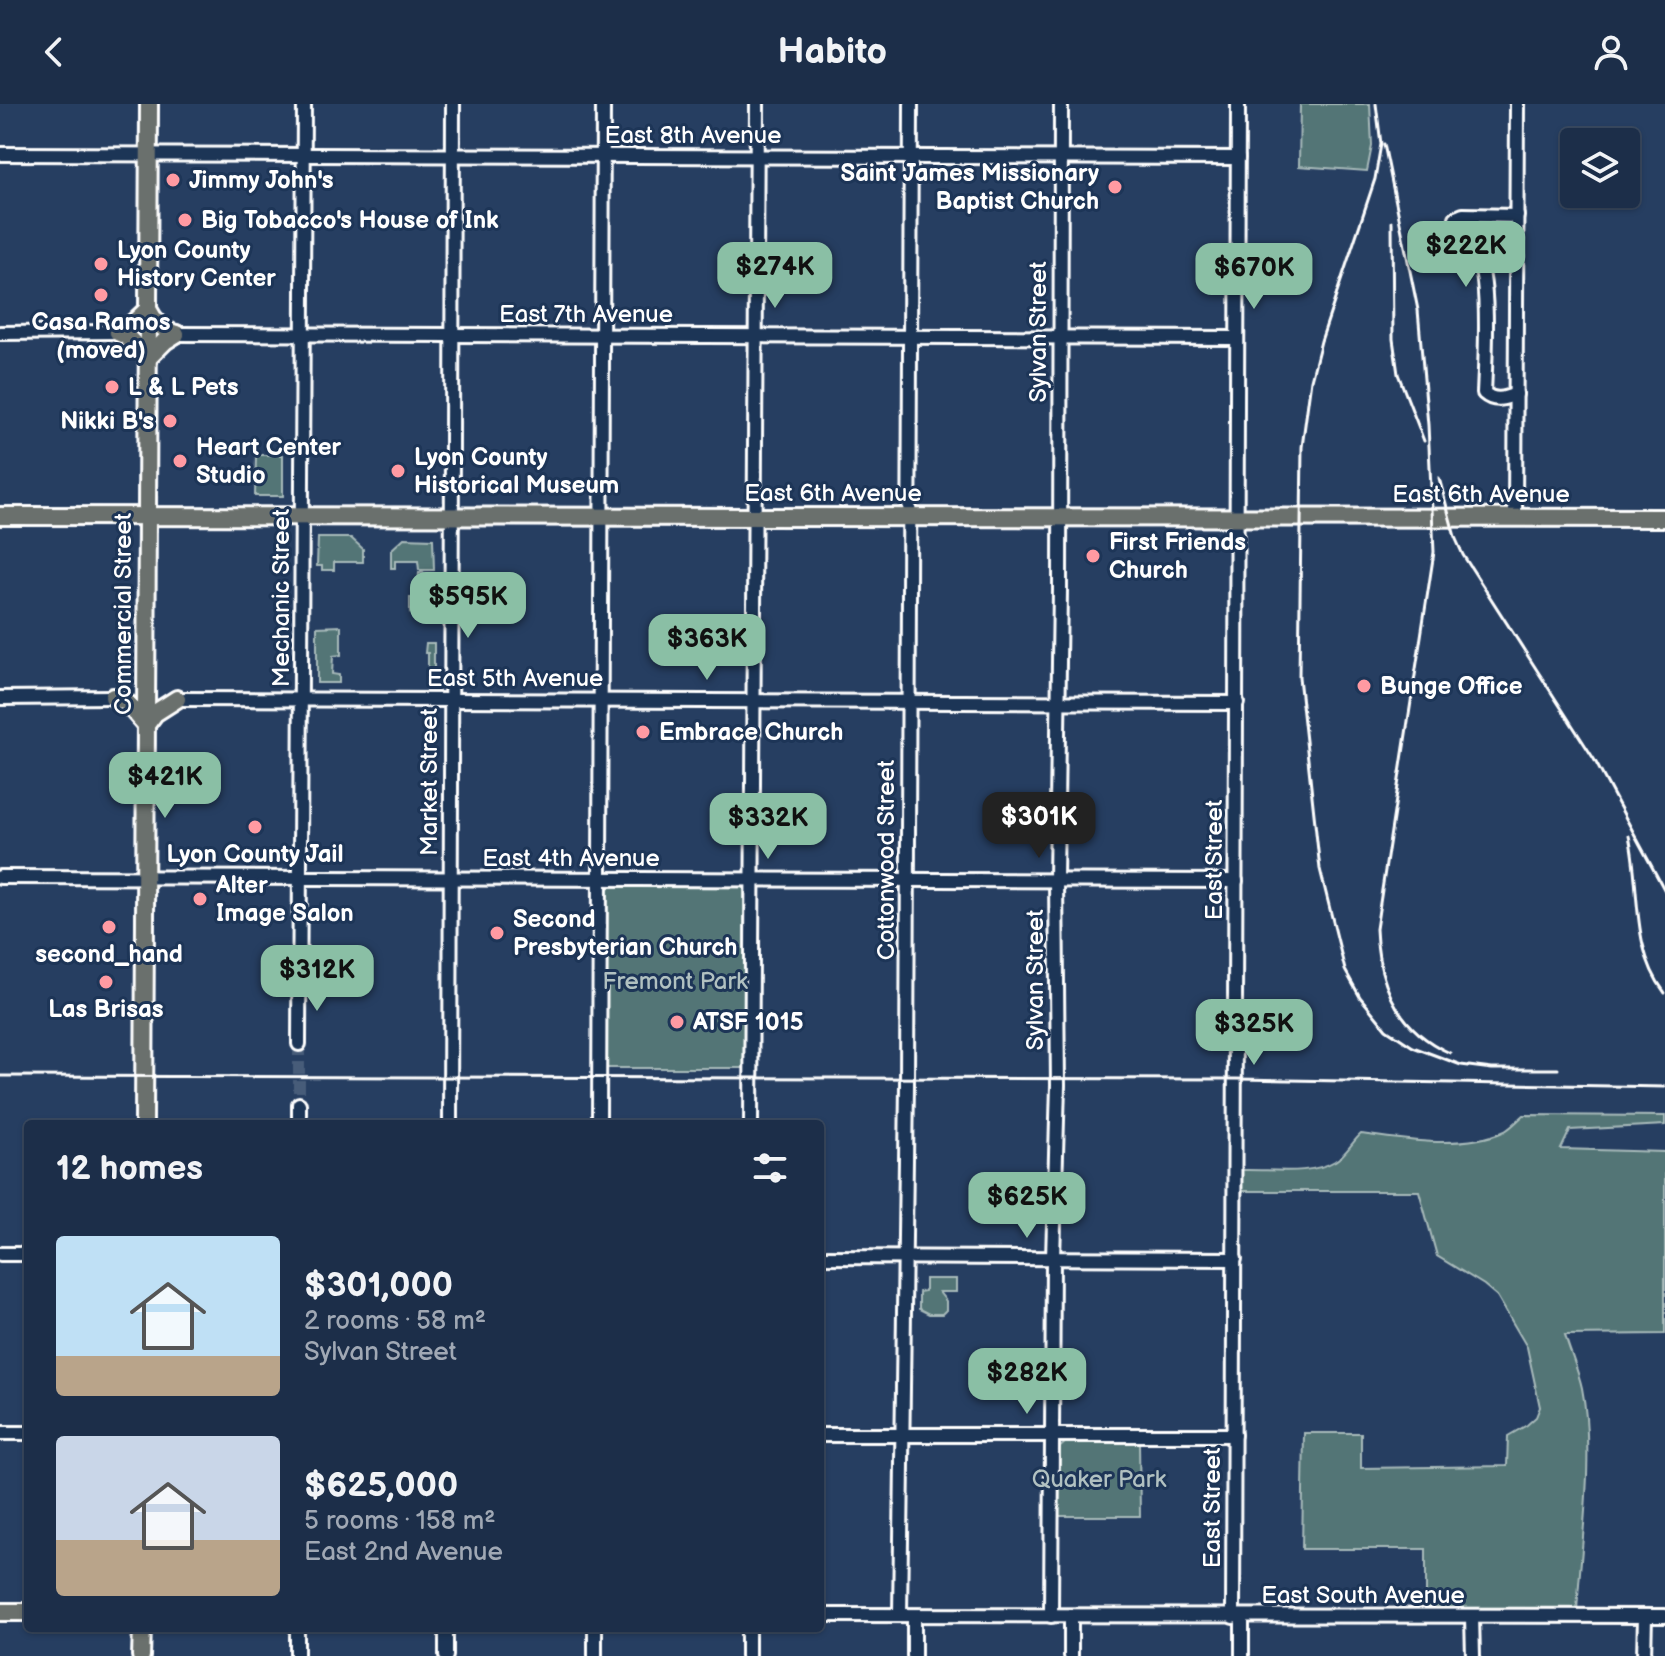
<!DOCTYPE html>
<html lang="en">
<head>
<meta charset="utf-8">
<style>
	:root { --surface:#1c2e49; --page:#293a53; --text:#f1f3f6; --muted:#a0a8b4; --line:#3a4a61; --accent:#8abfa5 }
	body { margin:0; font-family:"Balsamiq Sans",sans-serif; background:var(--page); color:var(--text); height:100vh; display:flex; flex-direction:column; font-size:30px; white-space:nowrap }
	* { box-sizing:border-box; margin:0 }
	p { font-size:26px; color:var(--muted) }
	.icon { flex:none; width:44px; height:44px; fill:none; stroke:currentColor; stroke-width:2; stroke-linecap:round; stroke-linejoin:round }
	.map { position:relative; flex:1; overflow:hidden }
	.details { position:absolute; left:24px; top:1016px; width:800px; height:512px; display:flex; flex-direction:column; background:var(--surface); border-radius:8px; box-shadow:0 2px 6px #0004,0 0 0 2px var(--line) }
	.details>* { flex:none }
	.controls { position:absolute; left:1560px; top:24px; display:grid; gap:16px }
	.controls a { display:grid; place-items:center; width:80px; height:80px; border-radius:8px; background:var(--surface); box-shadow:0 2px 6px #0004,0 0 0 2px var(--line); font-size:40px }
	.price { position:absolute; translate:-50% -68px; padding:0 18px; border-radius:16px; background:var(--accent); color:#111; font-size:26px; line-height:52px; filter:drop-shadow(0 2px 4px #0008) }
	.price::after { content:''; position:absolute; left:50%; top:48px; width:24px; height:18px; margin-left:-12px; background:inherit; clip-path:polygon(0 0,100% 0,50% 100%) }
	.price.current { background:#222; color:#fff }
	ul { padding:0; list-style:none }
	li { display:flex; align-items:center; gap:24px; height:200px; padding:0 32px }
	li span { display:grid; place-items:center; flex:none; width:224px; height:160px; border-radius:8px; color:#555 }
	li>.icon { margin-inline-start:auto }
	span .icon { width:96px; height:96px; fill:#fffc; stroke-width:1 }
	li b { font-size:34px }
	h2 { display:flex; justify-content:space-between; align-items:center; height:96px; padding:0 32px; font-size:34px }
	header { display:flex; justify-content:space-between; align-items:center; height:104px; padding:0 32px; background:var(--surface); font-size:36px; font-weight:800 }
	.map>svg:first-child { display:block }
	.green { fill:#527576; stroke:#a8baba; stroke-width:2 }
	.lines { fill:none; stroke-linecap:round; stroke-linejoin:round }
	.minor-tunnel { stroke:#475b79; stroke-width:12; stroke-dasharray:12 6; stroke-linecap:butt }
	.minor-casing { stroke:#fff; stroke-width:18 }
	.major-casing { stroke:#fff; stroke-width:22 }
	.minor { stroke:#1d3557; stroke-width:12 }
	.major { stroke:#6b706d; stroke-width:16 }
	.rail { stroke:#fff; stroke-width:3 }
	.poi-dot { fill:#ff9aa2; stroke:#1d3557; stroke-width:3 }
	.labels { text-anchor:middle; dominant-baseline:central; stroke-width:6; stroke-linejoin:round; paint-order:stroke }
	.street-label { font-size:24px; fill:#fff; stroke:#1d3557 }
	.poi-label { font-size:24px; font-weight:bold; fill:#fff; stroke:#1d3557; text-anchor:start }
	.park-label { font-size:24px; fill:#b1c1c1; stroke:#1d3557 }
</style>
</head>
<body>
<header><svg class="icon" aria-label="back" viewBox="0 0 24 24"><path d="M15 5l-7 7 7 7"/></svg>Habito<svg class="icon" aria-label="person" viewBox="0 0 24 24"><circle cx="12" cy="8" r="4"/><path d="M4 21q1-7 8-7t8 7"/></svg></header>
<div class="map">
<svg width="1665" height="1552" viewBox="0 0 1665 1552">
	<rect width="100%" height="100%" fill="#263e61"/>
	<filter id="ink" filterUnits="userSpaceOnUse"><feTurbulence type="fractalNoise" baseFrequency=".0125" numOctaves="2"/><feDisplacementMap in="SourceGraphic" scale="16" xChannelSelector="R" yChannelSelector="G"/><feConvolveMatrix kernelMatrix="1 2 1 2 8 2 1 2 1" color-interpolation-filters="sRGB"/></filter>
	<g filter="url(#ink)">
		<g class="green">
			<path d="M1300,0H1370L1372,42L1367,67L1299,62Z"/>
			<path d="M256,351H283V392H255Z"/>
			<path d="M318,434H351L363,445V458H334V466H322V462H317Z"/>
			<path d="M404,434L433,435L434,466H419L418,457H395V464H391V446Z"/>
			<path d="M419,469L434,470V492H413V479H418Z"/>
			<path d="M410,494H434V507H413L410,509Z"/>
			<path d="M341,522V551L333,552L332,570L339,571V579H317V523Z"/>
			<path d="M426,539H434V579H428V549H425Z"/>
			<path d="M613,781L744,783L745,964H604L605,786Z"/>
			<path d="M1524,1011L1665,1012V1021L1570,1026L1561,1045L1665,1048V1230L1565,1231C1570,1248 1578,1266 1582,1284C1595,1349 1581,1440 1577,1507H1426V1445H1302L1304,1329H1361V1364L1507,1362L1508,1332L1527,1321L1536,1313L1540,1303L1527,1243L1497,1192L1484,1181L1437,1152L1419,1087H1242V1066C1271,1065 1310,1072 1335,1057C1346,1051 1352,1038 1361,1030C1403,1036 1465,1046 1505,1027C1512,1023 1518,1016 1524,1011Z"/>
			<path d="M925,1175H956V1188H939L946,1197V1206L942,1210H929L919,1205V1188L925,1187Z"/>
			<path d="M1066,1338H1139L1140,1412H1057L1058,1345Z"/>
		</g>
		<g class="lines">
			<path class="minor-tunnel" d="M299,940V1000"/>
			<g class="minor-casing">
				<g id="minor">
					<path d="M0,50L1238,54"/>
					<path d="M0,229L118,228"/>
					<path d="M176,230L1236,234"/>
					<path d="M1516,290C1504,295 1494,298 1484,289C1485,265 1491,169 1476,153C1472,149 1461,145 1455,141L1454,122L1456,114L1463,111L1517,112"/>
					<path d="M1515,414L1517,0"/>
					<path d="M0,594L113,593"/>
					<path d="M177,595L1237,599"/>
					<path d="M0,773L1236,777"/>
					<path d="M299,940L304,0"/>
					<path d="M299,1020V1000"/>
					<path d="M450,1020L453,0"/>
					<path d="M599,1020L603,0"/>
					<path d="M751,1020L757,0"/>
					<path d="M0,1150H28"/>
					<path d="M820,1153L1235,1155"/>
					<path d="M0,1329H28"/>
					<path d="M820,1331H1234"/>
					<path d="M820,1511L1665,1512"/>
					<path d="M900,1511L907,980L911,0"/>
					<path d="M1051,1512L1053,1154L1058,981L1056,776L1060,486L1061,0"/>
					<path d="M1233,1513L1238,0"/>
					<path d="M1472,1513L1473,1552"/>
					<path d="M595,1524V1552"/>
					<path d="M748,1524V1552"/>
					<path d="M297,1552V1524"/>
					<path d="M446,1552V1524"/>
					<path d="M914,1552V1512"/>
					<path d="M1071,1552V1512"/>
					<path d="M1242,1552V1513"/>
					<path d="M1644,1552L1645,1512"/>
				</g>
			</g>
			<g class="major-casing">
				<g id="major">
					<path d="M118,228L129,223L148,205C153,216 164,227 176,230"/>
					<path d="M118,228L126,232L148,254L165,237L176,230"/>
					<path d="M0,412L1665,414"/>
					<path d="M113,593L126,598L146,621L155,609L177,595"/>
					<path d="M144,1020L149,0"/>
					<path d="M0,1508H28"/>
					<path d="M141,1552L142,1524"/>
				</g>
			</g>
			<use href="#minor" class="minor"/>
			<use href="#major" class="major"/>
			<g class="rail">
				<path d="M1376,0L1381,40L1375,75L1321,237L1311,276L1302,343L1299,573L1320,765L1345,866L1360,893L1386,925L1413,943L1461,961L1492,965H1558"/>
				<path d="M1384,40L1418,206L1428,321L1434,448L1376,825C1378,880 1398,926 1450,949"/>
				<path d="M1392,118L1393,235L1398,270L1424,337"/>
				<path d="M1439,374L1455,433L1463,451L1594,655L1665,787"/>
				<path d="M1629,732C1641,785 1630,843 1665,889"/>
				<path d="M0,972L1236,975L1665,983"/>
			</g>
		</g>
	</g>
	<g class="poi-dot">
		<circle cx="173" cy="76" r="8"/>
		<circle cx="1115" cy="83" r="8"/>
		<circle cx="185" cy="116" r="8"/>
		<circle cx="101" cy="160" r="8"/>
		<circle cx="101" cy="191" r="8"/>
		<circle cx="112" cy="283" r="8"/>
		<circle cx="170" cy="317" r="8"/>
		<circle cx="180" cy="357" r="8"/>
		<circle cx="398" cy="367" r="8"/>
		<circle cx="1093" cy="452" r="8"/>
		<circle cx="1364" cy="582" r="8"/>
		<circle cx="643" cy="628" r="8"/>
		<circle cx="255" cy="723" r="8"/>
		<circle cx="200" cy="795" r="8"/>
		<circle cx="109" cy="823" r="8"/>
		<circle cx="497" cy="829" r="8"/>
		<circle cx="106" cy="878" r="8"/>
		<circle cx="677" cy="918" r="8"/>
	</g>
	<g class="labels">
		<g class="street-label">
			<text x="693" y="31">East 8th Avenue</text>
			<text x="586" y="210">East 7th Avenue</text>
			<text transform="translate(1038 228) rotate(-90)">Sylvan Street</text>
			<text x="833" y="389">East 6th Avenue</text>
			<text x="1481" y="390">East 6th Avenue</text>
			<text transform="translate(281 494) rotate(-90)">Mechanic Street</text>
			<text transform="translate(123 510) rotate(-90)">Commercial Street</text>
			<text x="515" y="574">East 5th Avenue</text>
			<text transform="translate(429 678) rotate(-90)">Market Street</text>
			<text x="571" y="754">East 4th Avenue</text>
			<text transform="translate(886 756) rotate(-90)">Cottonwood Street</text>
			<text transform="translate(1214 756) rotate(-90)">East Street</text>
			<text transform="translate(1035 876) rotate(-90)">Sylvan Street</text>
			<text transform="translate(1212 1404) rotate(-90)">East Street</text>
			<text x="1363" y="1491">East South Avenue</text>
		</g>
		<g class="poi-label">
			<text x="1099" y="69" text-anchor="end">Saint James Missionary<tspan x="1099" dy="28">Baptist Church</tspan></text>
			<text x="189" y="76">Jimmy John's</text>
			<text x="201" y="116">Big Tobacco's House of Ink</text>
			<text x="117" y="146">Lyon County<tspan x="117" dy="28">History Center</tspan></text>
			<text x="101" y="218" text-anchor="middle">Casa Ramos<tspan x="101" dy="28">(moved)</tspan></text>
			<text x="128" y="283">L &amp; L Pets</text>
			<text x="154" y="317" text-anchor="end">Nikki B's</text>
			<text x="196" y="343">Heart Center<tspan x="196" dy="28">Studio</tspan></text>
			<text x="414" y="353">Lyon County<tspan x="414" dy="28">Historical Museum</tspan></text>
			<text x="1109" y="438">First Friends<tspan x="1109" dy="28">Church</tspan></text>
			<text x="1380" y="582">Bunge Office</text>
			<text x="659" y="628">Embrace Church</text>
			<text x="255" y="750" text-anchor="middle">Lyon County Jail</text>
			<text x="216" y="781">Alter<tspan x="216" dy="28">Image Salon</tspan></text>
			<text x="513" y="815">Second<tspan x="513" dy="28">Presbyterian Church</tspan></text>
			<text x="109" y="850" text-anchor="middle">second_hand</text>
			<text x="106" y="905" text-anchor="middle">Las Brisas</text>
			<text x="693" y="918">ATSF 1015</text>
		</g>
		<g class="park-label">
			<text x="675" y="877">Fremont Park</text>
			<text x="1099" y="1375">Quaker Park</text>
		</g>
	</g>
</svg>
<div class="controls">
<a><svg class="icon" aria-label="layers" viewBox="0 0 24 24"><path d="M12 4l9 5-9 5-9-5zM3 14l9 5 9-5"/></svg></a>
</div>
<b class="price" style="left:1466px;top:185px">$222K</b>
<b class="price" style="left:775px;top:206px">$274K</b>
<b class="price" style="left:1254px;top:207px">$670K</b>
<b class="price" style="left:468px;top:536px">$595K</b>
<b class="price" style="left:707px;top:578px">$363K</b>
<b class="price" style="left:165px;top:716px">$421K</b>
<b class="price current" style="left:1039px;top:756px">$301K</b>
<b class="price" style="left:768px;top:757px">$332K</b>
<b class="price" style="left:317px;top:909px">$312K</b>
<b class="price" style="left:1254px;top:963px">$325K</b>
<b class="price" style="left:1027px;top:1136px">$625K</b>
<b class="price" style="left:1027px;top:1312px">$282K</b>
<section class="details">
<h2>12 homes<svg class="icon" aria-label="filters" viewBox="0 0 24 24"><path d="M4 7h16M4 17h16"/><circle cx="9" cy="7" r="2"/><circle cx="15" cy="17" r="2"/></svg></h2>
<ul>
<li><span style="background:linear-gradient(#bfe0f5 75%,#b9a48a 0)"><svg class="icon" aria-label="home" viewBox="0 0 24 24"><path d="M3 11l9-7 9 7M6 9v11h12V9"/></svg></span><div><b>$301,000</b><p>2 rooms · 58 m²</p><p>Sylvan Street</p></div></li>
<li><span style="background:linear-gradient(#c9d6e8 65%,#b9a48a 0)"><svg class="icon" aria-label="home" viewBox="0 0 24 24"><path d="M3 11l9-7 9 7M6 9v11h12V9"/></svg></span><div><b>$625,000</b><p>5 rooms · 158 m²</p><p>East 2nd Avenue</p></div></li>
</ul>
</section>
</div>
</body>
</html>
